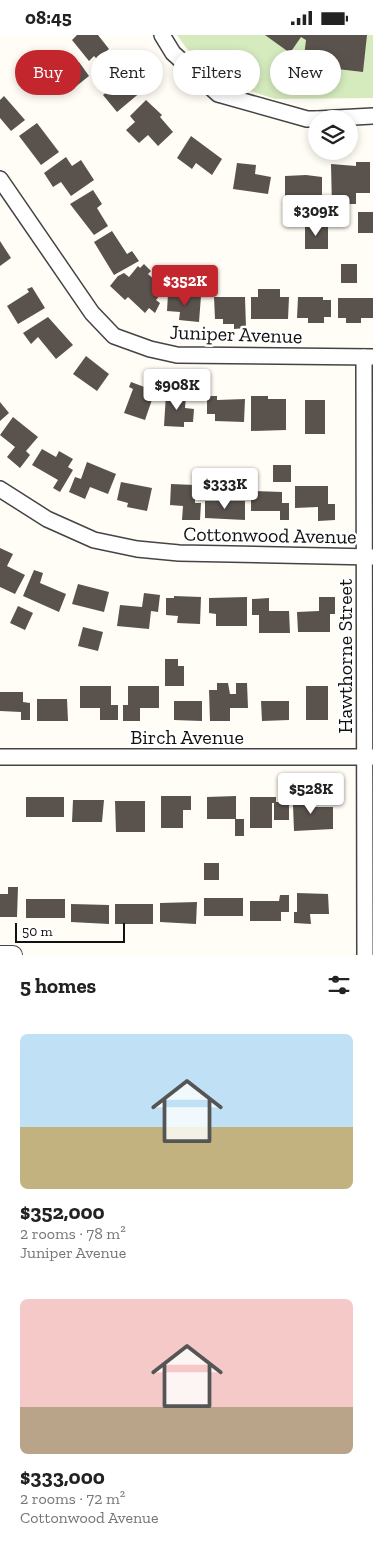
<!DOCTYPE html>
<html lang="en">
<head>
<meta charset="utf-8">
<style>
	:root { --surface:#fff; --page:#f6f6f6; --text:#222; --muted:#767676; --accent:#c4262e }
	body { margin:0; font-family:"Zilla Slab",serif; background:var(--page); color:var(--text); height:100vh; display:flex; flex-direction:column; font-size:19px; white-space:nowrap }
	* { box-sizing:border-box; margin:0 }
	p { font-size:16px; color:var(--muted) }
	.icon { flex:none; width:28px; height:28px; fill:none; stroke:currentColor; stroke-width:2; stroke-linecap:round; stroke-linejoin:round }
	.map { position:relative; height:920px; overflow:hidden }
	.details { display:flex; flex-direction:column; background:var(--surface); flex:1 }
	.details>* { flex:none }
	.guide { position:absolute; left:15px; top:15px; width:344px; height:45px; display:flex; gap:10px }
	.controls { position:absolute; left:308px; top:75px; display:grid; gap:10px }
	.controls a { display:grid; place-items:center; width:50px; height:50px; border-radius:50%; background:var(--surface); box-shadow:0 2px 8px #0003; font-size:25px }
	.scale { position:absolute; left:15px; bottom:12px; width:110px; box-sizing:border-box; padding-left:5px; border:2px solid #111; border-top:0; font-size:14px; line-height:18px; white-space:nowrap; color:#111; -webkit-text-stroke:4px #fff; paint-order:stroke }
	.price { position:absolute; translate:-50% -42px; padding:0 11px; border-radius:5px; background:#fff; color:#222; font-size:16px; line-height:32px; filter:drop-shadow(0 1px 2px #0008) }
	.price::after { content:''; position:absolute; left:50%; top:30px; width:15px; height:11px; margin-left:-8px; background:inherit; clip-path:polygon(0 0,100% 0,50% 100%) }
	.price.selected { background:var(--accent); color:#fff }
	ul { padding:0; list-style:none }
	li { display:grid; align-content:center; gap:10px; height:265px; padding:0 20px }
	li span { display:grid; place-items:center; height:155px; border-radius:8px; color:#555 }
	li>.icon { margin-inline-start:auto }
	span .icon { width:90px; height:90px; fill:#fffc; stroke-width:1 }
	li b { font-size:21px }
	h2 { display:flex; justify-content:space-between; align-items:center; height:60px; padding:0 20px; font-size:21px }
	.tag { padding:0 18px; border-radius:22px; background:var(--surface); box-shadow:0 2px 8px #0003; font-size:18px; line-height:45px }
	.tag.selected { background:var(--accent); color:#fff }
	.status { display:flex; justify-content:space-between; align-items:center; height:35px; padding:0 25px; background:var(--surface); direction:ltr }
	.status svg { height:14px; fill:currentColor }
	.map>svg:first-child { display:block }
	.green { fill:#d5ebbd }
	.building { fill:#5a524d }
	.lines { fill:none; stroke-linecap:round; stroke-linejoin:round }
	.minor-casing { stroke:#444; stroke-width:18 }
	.tertiary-casing { stroke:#444; stroke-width:20 }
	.minor { stroke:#fff; stroke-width:15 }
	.tertiary { stroke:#fff; stroke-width:18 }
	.labels { text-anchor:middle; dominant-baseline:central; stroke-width:5; stroke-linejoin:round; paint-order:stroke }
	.street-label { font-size:20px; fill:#111; stroke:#fff }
</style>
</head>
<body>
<div class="status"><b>08:45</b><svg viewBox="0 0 49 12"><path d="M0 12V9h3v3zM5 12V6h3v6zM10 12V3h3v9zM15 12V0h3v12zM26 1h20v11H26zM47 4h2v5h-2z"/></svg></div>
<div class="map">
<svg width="373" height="920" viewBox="0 0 373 920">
	<rect width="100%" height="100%" fill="#fffdf5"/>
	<path class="green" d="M177,0H373V63L275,64L229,49L187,14Z"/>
	<g class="building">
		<path d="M77,0H98L109,14L97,24L94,21L89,26L72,5Z"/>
		<path d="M265,0H367L363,37L303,30L306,5L301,2L290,18Z"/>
		<path d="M79,27L89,41L74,53L63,39Z"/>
		<path d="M119,27L142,56L117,77L103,60L113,52L103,40Z"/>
		<path d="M4,61L25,85L11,96L0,83V65Z"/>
		<path d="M146,65L162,80L160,82L173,97L158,111L148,100L139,108L126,95L135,87L130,81Z"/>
		<path d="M37,88L59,117L41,130L19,101Z"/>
		<path d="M191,101L222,124L212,140L196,128L192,134L177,123Z"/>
		<path d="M66,122L72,131L81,125L94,145L71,161L61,147L53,152L44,138Z"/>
		<path d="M356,127H370V158H356V169H348V172H332L331,129L356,131Z"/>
		<path d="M237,128L256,130L255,139L271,142L268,159L233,154Z"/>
		<path d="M306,140L322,142V161L309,162V170H298V162H285V141Z"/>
		<path d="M93,155L102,169L97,173L108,191L94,200L70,169Z"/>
		<rect x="358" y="177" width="15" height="21"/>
		<rect x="305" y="190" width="23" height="24"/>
		<path d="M112,196L127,219L132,216L139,226L114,240L94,207Z"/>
		<path d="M0,206L11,223L0,231Z"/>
		<path d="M144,229L151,236L148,239L165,254L156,265L160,268L155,278L149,273L145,278L128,262L125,265L110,251L118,241L124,238L129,242L138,231L140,233Z"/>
		<rect x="341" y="229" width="16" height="19"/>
		<path d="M32,252L45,273L18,289L7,271L29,257L27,254Z"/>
		<path d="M258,254H280V262H289L288,284H251V262H258Z"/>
		<path d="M168,259L201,261L199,287L179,285L180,277L167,276Z"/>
		<path d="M214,262H245L246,293L234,294V289H223V284H215Z"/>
		<path d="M323,262V265H331V282H324V288H308V283H297L298,262Z"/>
		<path d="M338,263H373V283H361V288H346V283H338Z"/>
		<path d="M48,282L73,310L56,324L38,302L31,309L23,298Z"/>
		<path d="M86,321L109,339L97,356L73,339Z"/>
		<path d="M131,347L155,356L145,385L124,378L133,354L129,352Z"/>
		<path d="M166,359L186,361L185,373L194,374L193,387H184V392L164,391Z"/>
		<path d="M207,361H217V365L245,364L244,387L215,386V379H207Z"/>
		<path d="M251,361H268V364H286V395L251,396Z"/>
		<rect x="305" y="365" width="20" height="34"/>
		<path d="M0,367L9,378L0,386Z"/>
		<path d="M13,382L38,402L26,416L30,420L20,433L7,422L15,412L0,400Z"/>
		<path d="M42,414L56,422L59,416L73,424L68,432L73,435L60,457L53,453L58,445L32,430Z"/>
		<path d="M87,427L116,439L108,459L90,452L85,464L69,457L75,442L81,444Z"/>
		<rect x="273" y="430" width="18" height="17"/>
		<path d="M121,447L152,453L147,476L127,472L128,468L117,465Z"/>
		<path d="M171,449L195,450V468H201L200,485H182L183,471L170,470Z"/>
		<path d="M295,451H328V469H335V485L318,486V472L295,473Z"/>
		<path d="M251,456L282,457V468H289V485H280V476H251Z"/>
		<path d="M205,466H245V485L205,483Z"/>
		<path d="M0,513L13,519L7,531L25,540L15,559L0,552Z"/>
		<path d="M34,535L43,538L40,548L66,559L59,577L23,561Z"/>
		<path d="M78,549L109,557L104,577L72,569Z"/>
		<path d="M144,558L160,560L158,577L151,576L149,594L117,591L120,570L142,572Z"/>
		<path d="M174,561L201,562L200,589L177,588L178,581L166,580V563H174Z"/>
		<path d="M247,562V591H216V579L209,578V563Z"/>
		<path d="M319,562H335V579H330V597H298L297,577L319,576Z"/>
		<path d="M269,563V576H289L290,598H259V580H252V564Z"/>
		<path d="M18,571L33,578L25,595L10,588Z"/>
		<path d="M83,592L103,597L98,616L78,611Z"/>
		<path d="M165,624H178V631H184V651H165Z"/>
		<path d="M217,648H228L230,659H236V648H247L248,673H230V686H210L209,655H217Z"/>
		<path d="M80,651H111V670H118V685H100V673H80Z"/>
		<path d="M128,651H159V673H140V686H123V670H128Z"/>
		<rect x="306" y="651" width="22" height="34"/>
		<path d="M0,657H23V667L30,668V685H21V677L0,676Z"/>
		<path d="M37,664H67L68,686H37Z"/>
		<path d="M174,666H202V686L174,685Z"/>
		<path d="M261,666H289V685L262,686Z"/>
		<path d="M297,759H314V772H333V794L294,796L293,770H297Z"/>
		<path d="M161,761H191V775H183V793H161Z"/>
		<path d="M236,761V784H244V801H235V784H207V762Z"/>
		<rect x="26" y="762" width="38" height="20"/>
		<path d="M250,762H276V767H289V785H274V768H272V793H250Z"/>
		<path d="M73,765H104L102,787H72Z"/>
		<path d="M115,766H145V797H116Z"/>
		<rect x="204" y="828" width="15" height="17"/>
		<path d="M8,852H18L17,882H0V859H8Z"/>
		<path d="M297,858L328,859L329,879H310L311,889L294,888V877H297Z"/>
		<path d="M280,860H289V877H281V886H250V866H279Z"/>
		<rect x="204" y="863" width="39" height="18"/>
		<rect x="26" y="864" width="39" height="19"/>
		<path d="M197,867L196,889L160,887V868Z"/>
		<path d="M71,869L109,870V889L71,887Z"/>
		<rect x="115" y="869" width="38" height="20"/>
	</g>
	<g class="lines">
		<g class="minor-casing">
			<g id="minor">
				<path d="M162,0L173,18L218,59L307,84H316"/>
				<path d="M317,84L373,81"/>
				<path d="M0,144L92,278L114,301L150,314L177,320L373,322"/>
				<path d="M364,322L365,920"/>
				<path d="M0,454L47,484L94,505L137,514L179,518L373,522"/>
				<path d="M0,722H373"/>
			</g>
		</g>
		<g class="tertiary-casing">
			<path id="tertiary" d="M0,920H13"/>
		</g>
		<use href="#minor" class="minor"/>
		<use href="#tertiary" class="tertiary"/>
	</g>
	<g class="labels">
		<g class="street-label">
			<text transform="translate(236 299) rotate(2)">Juniper Avenue</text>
			<text transform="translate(270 500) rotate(1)">Cottonwood Avenue</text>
			<text transform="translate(345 621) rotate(-90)">Hawthorne Street</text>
			<text x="187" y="702">Birch Avenue</text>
		</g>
	</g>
</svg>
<div class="controls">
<a><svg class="icon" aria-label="layers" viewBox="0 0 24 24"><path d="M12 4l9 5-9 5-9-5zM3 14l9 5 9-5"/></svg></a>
</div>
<div class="scale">50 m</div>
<b class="price" style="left:316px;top:202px">$309K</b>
<b class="price selected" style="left:185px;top:272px">$352K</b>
<b class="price" style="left:177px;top:376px">$908K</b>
<b class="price" style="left:225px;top:475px">$333K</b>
<b class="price" style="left:311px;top:780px">$528K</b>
<div class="guide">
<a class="tag selected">Buy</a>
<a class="tag">Rent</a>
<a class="tag">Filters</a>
<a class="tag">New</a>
</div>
</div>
<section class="details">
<h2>5 homes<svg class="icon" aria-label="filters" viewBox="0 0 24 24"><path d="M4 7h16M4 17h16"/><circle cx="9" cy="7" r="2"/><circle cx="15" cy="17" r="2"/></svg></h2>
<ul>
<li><span style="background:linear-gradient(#bfe0f5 60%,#c2b280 0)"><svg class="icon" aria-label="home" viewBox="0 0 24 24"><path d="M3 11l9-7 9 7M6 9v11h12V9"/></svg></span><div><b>$352,000</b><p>2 rooms · 78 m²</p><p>Juniper Avenue</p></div></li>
<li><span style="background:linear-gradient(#f6c9c9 70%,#b9a48a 0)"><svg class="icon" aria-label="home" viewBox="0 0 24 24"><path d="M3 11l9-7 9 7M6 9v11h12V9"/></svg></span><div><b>$333,000</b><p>2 rooms · 72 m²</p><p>Cottonwood Avenue</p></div></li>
</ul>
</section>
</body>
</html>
